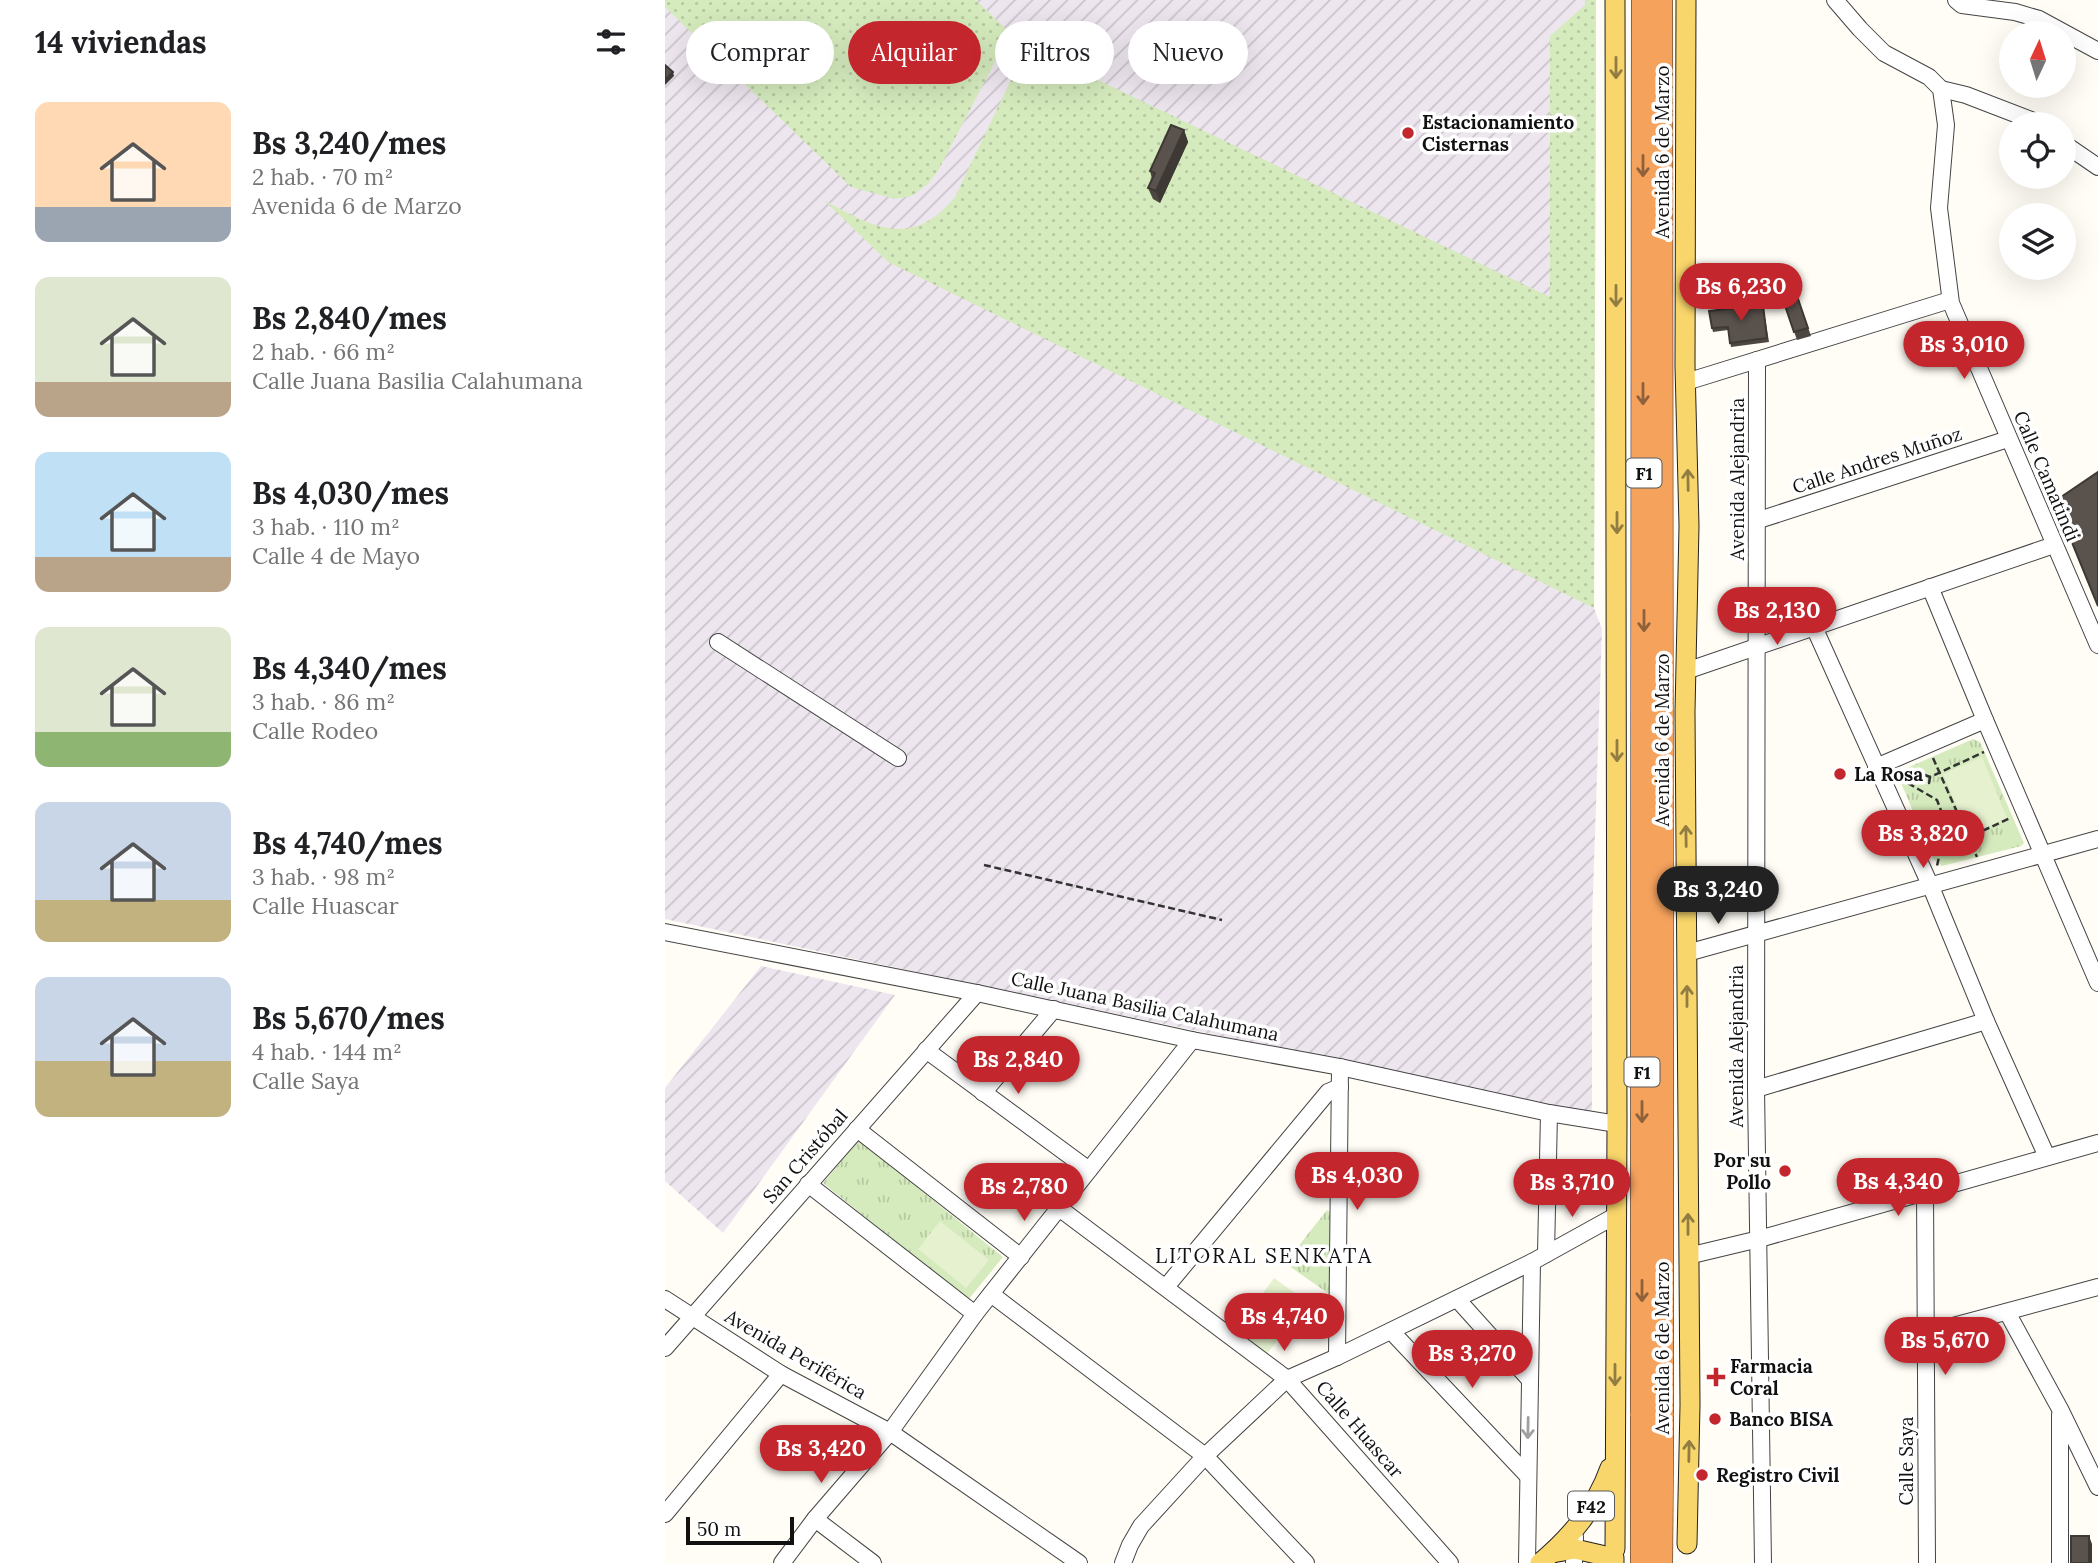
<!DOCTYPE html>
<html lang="es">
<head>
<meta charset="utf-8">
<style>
	:root { --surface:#fff; --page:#f2f2f2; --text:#202124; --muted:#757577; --accent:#c4262e }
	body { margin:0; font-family:Lora,serif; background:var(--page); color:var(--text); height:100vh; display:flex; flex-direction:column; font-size:26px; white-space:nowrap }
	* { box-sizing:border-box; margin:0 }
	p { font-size:23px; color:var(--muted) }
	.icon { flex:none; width:38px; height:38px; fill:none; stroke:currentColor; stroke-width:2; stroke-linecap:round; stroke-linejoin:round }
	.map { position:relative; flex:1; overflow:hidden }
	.side { display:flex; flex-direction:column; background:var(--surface); width:665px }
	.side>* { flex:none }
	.banner { position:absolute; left:21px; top:21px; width:665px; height:63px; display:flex; gap:14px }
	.needle { width:46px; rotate:4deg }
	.fabs { position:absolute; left:1334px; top:21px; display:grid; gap:14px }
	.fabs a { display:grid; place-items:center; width:77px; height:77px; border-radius:50%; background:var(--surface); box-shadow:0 7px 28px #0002; font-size:35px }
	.scale { position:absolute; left:21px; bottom:18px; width:108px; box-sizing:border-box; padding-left:7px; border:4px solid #111; border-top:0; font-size:19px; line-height:24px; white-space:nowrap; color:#111; -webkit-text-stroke:5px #fff; paint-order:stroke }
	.price { position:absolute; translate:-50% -60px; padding:0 16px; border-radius:24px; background:var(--accent); color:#fff; font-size:23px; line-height:46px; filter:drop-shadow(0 2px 4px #0008) }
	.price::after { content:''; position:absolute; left:50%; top:42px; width:21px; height:16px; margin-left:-10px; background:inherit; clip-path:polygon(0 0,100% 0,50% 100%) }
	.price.current { background:#222; color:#fff }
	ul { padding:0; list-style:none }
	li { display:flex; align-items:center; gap:21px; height:175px; padding:0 35px }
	li span { display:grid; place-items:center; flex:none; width:196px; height:140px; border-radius:14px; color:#555 }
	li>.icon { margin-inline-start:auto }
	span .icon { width:84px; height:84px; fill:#fffc; stroke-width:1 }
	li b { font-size:30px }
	h2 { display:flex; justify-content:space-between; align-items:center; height:84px; padding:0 35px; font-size:30px }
	.chip { padding:0 24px; border-radius:32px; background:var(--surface); box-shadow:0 7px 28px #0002; font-size:24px; line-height:63px }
	.chip.current { background:var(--accent); color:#fff }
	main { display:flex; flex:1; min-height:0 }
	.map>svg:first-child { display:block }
	.industrial { fill:url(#industrial-furrows) }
	.grass { fill:url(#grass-dots) }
	.park { fill:url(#park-tufts) }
	.pitch { fill:#e6f2cf }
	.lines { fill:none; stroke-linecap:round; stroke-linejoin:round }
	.minor-casing { stroke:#444; stroke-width:18 }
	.major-casing { stroke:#222; stroke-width:21 }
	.highway-casing { stroke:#222; stroke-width:24 }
	.path { stroke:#333; stroke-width:2.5; stroke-dasharray:7 3.5; stroke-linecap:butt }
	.minor { stroke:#fff; stroke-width:16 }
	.major { stroke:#f9d66b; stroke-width:19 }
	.highway { stroke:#f5a25d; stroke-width:23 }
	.highway-bridge-casing { stroke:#222; stroke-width:24; stroke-linecap:butt }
	.highway-bridge { stroke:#f5a25d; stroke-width:23 }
	.wall { fill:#4d4742 }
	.shaded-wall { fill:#3f3936 }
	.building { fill:#5a524d; stroke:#3f3936; stroke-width:2 }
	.oneway { stroke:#917d42 }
	.oneway2 { stroke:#8e613b }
	.oneway3 { stroke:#a0a0a0 }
	.poi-dot { fill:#c4262e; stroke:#fff; stroke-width:2.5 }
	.labels { text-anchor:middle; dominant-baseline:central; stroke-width:7; stroke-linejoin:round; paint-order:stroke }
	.shield { fill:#fff; stroke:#585858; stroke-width:2 }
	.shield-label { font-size:18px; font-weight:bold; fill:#111 }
	.poi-label { font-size:19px; font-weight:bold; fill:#111; stroke:#fff; text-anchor:start }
	.street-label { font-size:19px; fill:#111; stroke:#fff }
	.neighbourhood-label { font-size:21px; letter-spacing:2px; fill:#111; stroke:#fff }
</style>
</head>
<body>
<main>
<section class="side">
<h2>14 viviendas<svg class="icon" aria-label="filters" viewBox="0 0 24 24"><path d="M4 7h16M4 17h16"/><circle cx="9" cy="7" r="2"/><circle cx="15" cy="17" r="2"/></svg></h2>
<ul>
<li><span style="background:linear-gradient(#ffd9b3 75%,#9aa5b1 0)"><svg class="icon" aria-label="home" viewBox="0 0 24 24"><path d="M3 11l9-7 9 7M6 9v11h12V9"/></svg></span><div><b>Bs 3,240/mes</b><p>2 hab. · 70 m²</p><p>Avenida 6 de Marzo</p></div></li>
<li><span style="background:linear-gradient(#dfe7d0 75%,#b9a48a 0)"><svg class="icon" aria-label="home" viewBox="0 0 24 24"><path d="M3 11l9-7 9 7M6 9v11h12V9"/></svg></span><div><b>Bs 2,840/mes</b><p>2 hab. · 66 m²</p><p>Calle Juana Basilia Calahumana</p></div></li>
<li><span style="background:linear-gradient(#bfe0f5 75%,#b9a48a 0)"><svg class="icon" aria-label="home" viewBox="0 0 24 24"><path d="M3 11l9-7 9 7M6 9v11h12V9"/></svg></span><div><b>Bs 4,030/mes</b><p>3 hab. · 110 m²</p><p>Calle 4 de Mayo</p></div></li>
<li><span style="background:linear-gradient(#dfe7d0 75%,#8fb573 0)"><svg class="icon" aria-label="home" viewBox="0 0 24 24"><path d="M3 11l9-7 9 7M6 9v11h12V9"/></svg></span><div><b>Bs 4,340/mes</b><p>3 hab. · 86 m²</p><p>Calle Rodeo</p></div></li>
<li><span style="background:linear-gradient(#c9d6e8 70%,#c2b280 0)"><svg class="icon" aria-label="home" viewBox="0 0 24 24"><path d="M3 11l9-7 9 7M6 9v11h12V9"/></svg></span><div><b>Bs 4,740/mes</b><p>3 hab. · 98 m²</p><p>Calle Huascar</p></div></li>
<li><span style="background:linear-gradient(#c9d6e8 60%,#c2b280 0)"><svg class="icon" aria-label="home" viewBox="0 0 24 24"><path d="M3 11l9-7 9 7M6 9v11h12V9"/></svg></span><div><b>Bs 5,670/mes</b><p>4 hab. · 144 m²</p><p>Calle Saya</p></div></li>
</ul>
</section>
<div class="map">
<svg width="1433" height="1563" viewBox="0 0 1433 1563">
	<defs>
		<pattern id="industrial-furrows" width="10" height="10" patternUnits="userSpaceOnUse" patternTransform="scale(1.75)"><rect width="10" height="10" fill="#eee6ef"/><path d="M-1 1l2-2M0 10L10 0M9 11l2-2" fill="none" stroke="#cbc4cc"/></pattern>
		<pattern id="grass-dots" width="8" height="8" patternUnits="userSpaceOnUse" patternTransform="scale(1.75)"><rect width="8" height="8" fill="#d5ebbd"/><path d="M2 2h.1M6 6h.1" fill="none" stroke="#b6c8a1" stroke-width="1.8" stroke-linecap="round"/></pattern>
		<pattern id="park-tufts" width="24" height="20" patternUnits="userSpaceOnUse" patternTransform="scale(1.75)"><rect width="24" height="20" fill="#d5ebbd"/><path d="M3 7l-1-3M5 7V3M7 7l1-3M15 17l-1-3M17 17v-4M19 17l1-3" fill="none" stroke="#b6c8a1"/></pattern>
	</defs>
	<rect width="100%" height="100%" fill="#fffdf5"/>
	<g class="industrial">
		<path d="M0,0H931L929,608L937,629L927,922V1114L0,919Z"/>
		<path d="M96,966L230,995L58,1233L0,1181V1088Z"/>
	</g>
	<g class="grass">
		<path d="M0,0H311L345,33L273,171L263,184L247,196L230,199L186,187L0,7Z"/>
		<path d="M920,0H931L929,608L223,262L159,200C209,228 247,249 290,197L362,46L885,297V36L920,5Z"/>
	</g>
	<g class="park">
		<path d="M1308,739L1315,742L1359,843L1356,846L1277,866L1269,860L1233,776L1235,771Z"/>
		<path d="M194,1140L338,1257L303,1300L158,1183Z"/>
		<path d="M662,1210L673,1217L672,1291L664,1294L620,1263Z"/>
	</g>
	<g class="pitch">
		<path d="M1317,757L1342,818L1304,835L1278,774Z"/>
		<path d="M275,1221L324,1260L301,1288L253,1249Z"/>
		<path d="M609,1278L641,1301L602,1354L570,1331Z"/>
	</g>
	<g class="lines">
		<g class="minor-casing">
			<g id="minor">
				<path d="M1170,0L1195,29L1219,53L1264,77L1276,89L1281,125L1274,208L1286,303L1433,645"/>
				<path d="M1291,0L1297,5L1350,12L1374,19L1433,51"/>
				<path d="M1276,89L1301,95L1366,120L1372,124"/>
				<path d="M1398,143L1433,167"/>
				<path d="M1092,360L1091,1089L1098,1563"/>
				<path d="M1021,382L1285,300"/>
				<path d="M1094,520L1343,439"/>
				<path d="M1265,587L1320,720L1433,983"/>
				<path d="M1149,627L1266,887L1321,1021L1382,1157"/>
				<path d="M53,642L233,758"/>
				<path d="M1021,671L1389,545"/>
				<path d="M1211,767L1320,720"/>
				<path d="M0,932L312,993L527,1040L675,1067L884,1113L952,1124"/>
				<path d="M1022,953L1433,839"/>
				<path d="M261,1050L424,1170"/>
				<path d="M1091,1089L1321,1021"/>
				<path d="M318,1093L389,1009"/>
				<path d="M192,1129L356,1257"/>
				<path d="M143,1184L310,1314"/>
				<path d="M1260,1190L1262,1563"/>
				<path d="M394,1208L622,1379L785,1563"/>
				<path d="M881,1254L884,1113"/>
				<path d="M1023,1256L1094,1239L1433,1143"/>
				<path d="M501,1287L663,1092L675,1087"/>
				<path d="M326,1294L540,1456L641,1563"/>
				<path d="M0,1299L116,1374L225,1432L414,1563"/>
				<path d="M792,1299L864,1379"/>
				<path d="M1342,1312L1395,1409L1433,1487"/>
				<path d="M726,1331L862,1475"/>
				<path d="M1262,1333L1433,1287"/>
				<path d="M0,1348L312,993"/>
				<path d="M672,1357L675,1067"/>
				<path d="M1395,1415V1563"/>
				<path d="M0,1514L116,1374"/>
				<path d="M150,1519L208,1563"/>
				<path d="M117,1563L150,1519L225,1432L310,1314L527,1040"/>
				<path d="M458,1563L465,1545L476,1526L540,1456L622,1379L672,1357L867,1262L950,1216"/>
				<path d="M862,1563L867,1262"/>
				<path d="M909,1563L910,1537"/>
			</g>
		</g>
		<g class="major-casing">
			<g id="major">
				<path d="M1021,0L1020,366L1024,526L1020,711L1025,1405L1022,1544"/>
				<path d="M950,1549L952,1124L950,0"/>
				<path d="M887,1553L910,1549L949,1558V1563"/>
				<path d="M875,1563C907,1536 931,1507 945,1468"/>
			</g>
		</g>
		<g class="highway-casing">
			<g id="highway">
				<path d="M996,0L997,1416"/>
				<path d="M977,1416L978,0"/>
			</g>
		</g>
		<g class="path">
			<path d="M1268,758L1312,857"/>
			<path d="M1265,777L1264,783L1257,782V778L1260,775L1265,777L1319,752"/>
			<path d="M1234,778L1272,800L1281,824L1272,866"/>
			<path d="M1252,823L1277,812"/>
			<path d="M1294,842L1292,848L1286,847V843L1289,840L1294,842L1345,818"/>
			<path d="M319,865L557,920"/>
		</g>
		<use href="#minor" class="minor"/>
		<use href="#major" class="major"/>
		<use href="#highway" class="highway"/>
		<g class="highway-bridge-casing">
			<g id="highway-bridge">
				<path d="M977,1563V1416"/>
				<path d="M996,1563L997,1416"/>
			</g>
		</g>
		<use href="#highway-bridge" class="highway-bridge"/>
	</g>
	<g class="wall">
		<path d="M519,130L523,142L495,203L488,199L483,188L487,179L485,171Z"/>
		<path d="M1130,290L1146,336L1132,340L1116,294Z"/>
		<path d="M1098,305L1104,342L1066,347L1063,330L1048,332L1047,328Z"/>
	</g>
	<g class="shaded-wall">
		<path d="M8,72L9,76L0,85V80Z"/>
		<path d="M519,130L523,142L495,203L491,191Z"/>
		<path d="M1424,1536L1427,1544V1563H1424Z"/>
	</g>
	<g class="building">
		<path d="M0,65L8,72L0,80Z"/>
		<path d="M506,125L519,130L491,191L483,188L490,173L485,171Z"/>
		<path d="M1130,290L1143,328L1129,332L1116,294Z"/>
		<path d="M1098,305L1102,338L1065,343L1063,327L1047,328L1044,311Z"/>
		<path d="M1433,472V606L1390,501Z"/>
		<rect x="1406" y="1536" width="18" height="27"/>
	</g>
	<defs><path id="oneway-shaft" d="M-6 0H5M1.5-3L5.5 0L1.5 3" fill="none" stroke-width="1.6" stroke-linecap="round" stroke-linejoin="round" transform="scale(1.75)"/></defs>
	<g class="oneway">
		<use href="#oneway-shaft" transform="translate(951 68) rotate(90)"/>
		<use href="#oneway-shaft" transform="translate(951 296) rotate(90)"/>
		<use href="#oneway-shaft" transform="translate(1023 480) rotate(-91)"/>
		<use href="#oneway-shaft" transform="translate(952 523) rotate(90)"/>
		<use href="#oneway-shaft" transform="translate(952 751) rotate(90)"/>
		<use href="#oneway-shaft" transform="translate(1021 836) rotate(-91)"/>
		<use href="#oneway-shaft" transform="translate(1022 996) rotate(-90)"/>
		<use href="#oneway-shaft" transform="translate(1023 1224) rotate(-90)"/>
		<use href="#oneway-shaft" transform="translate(950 1375) rotate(90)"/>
		<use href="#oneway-shaft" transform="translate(1024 1451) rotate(-89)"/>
	</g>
	<g class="oneway2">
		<use href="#oneway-shaft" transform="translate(978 166) rotate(90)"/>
		<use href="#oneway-shaft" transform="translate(978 394) rotate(90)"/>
		<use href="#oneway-shaft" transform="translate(979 621) rotate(90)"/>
		<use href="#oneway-shaft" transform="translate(977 1112) rotate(90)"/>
		<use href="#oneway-shaft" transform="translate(977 1291) rotate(90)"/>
	</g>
	<use class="oneway3" href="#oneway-shaft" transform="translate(863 1428) rotate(91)"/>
	<g class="poi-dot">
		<circle cx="743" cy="133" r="7"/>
		<circle cx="1175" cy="774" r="7"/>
		<circle cx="1120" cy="1171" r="7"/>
		<path d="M1047.5 1366.5h7v7h7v7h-7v7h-7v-7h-7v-7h7z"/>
		<circle cx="1050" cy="1419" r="7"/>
		<circle cx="1037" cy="1475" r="7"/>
	</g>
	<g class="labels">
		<g class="shield">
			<rect x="961.5" y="458.5" width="35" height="29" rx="5"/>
			<rect x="959.5" y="1057.5" width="35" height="29" rx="5"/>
			<rect x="903" y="1491.5" width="46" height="29" rx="5"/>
		</g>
		<g class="shield-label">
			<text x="979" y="473">F1</text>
			<text x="977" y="1072">F1</text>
			<text x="926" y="1506">F42</text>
		</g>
		<g class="poi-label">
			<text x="757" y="122">Estacionamiento<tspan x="757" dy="22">Cisternas</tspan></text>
			<text x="1189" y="774">La Rosa</text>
			<text x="1106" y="1160" text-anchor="end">Por su<tspan x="1106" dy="22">Pollo</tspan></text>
			<text x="1065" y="1366">Farmacia<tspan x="1065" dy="22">Coral</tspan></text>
			<text x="1064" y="1419">Banco BISA</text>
			<text x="1051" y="1475">Registro Civil</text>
		</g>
		<g class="street-label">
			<text transform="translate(997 152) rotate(-90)">Avenida 6 de Marzo</text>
			<text transform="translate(1212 460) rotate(-18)">Calle Andres Muñoz</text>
			<text transform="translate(1382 476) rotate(67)">Calle Camatindi</text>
			<text transform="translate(1072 479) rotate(-90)">Avenida Alejandria</text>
			<text transform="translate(997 740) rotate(-90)">Avenida 6 de Marzo</text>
			<text transform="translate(480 1006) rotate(12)">Calle Juana Basilia Calahumana</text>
			<text transform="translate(1071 1046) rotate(-90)">Avenida Alejandria</text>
			<text transform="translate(140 1156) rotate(-49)">San Cristóbal</text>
			<text transform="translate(997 1348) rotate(-90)">Avenida 6 de Marzo</text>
			<text transform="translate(131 1354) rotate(30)">Avenida Periférica</text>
			<text transform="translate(695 1429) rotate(49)">Calle Huascar</text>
			<text transform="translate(1241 1461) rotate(-90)">Calle Saya</text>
		</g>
		<g class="neighbourhood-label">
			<text x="599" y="1255">LITORAL SENKATA</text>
		</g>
	</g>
</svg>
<div class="fabs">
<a><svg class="needle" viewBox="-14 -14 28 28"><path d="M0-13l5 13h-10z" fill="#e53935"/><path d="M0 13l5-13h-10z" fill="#757577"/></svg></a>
<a><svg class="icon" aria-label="locate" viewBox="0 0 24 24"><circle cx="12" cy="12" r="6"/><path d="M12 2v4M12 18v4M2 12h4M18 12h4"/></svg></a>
<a><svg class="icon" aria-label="layers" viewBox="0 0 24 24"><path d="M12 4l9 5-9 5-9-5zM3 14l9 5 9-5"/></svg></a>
</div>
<div class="scale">50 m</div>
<b class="price" style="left:1076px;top:323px">Bs 6,230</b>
<b class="price" style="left:1299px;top:381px">Bs 3,010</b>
<b class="price" style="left:1112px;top:647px">Bs 2,130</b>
<b class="price" style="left:1258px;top:870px">Bs 3,820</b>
<b class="price current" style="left:1053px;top:926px">Bs 3,240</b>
<b class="price" style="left:353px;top:1096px">Bs 2,840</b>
<b class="price" style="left:692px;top:1212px">Bs 4,030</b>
<b class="price" style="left:1233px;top:1218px">Bs 4,340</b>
<b class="price" style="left:907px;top:1219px">Bs 3,710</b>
<b class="price" style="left:359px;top:1223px">Bs 2,780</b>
<b class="price" style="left:619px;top:1353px">Bs 4,740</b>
<b class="price" style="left:1280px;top:1377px">Bs 5,670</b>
<b class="price" style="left:807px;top:1390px">Bs 3,270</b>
<b class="price" style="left:156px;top:1485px">Bs 3,420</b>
<div class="banner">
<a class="chip">Comprar</a>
<a class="chip current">Alquilar</a>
<a class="chip">Filtros</a>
<a class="chip">Nuevo</a>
</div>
</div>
</main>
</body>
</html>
